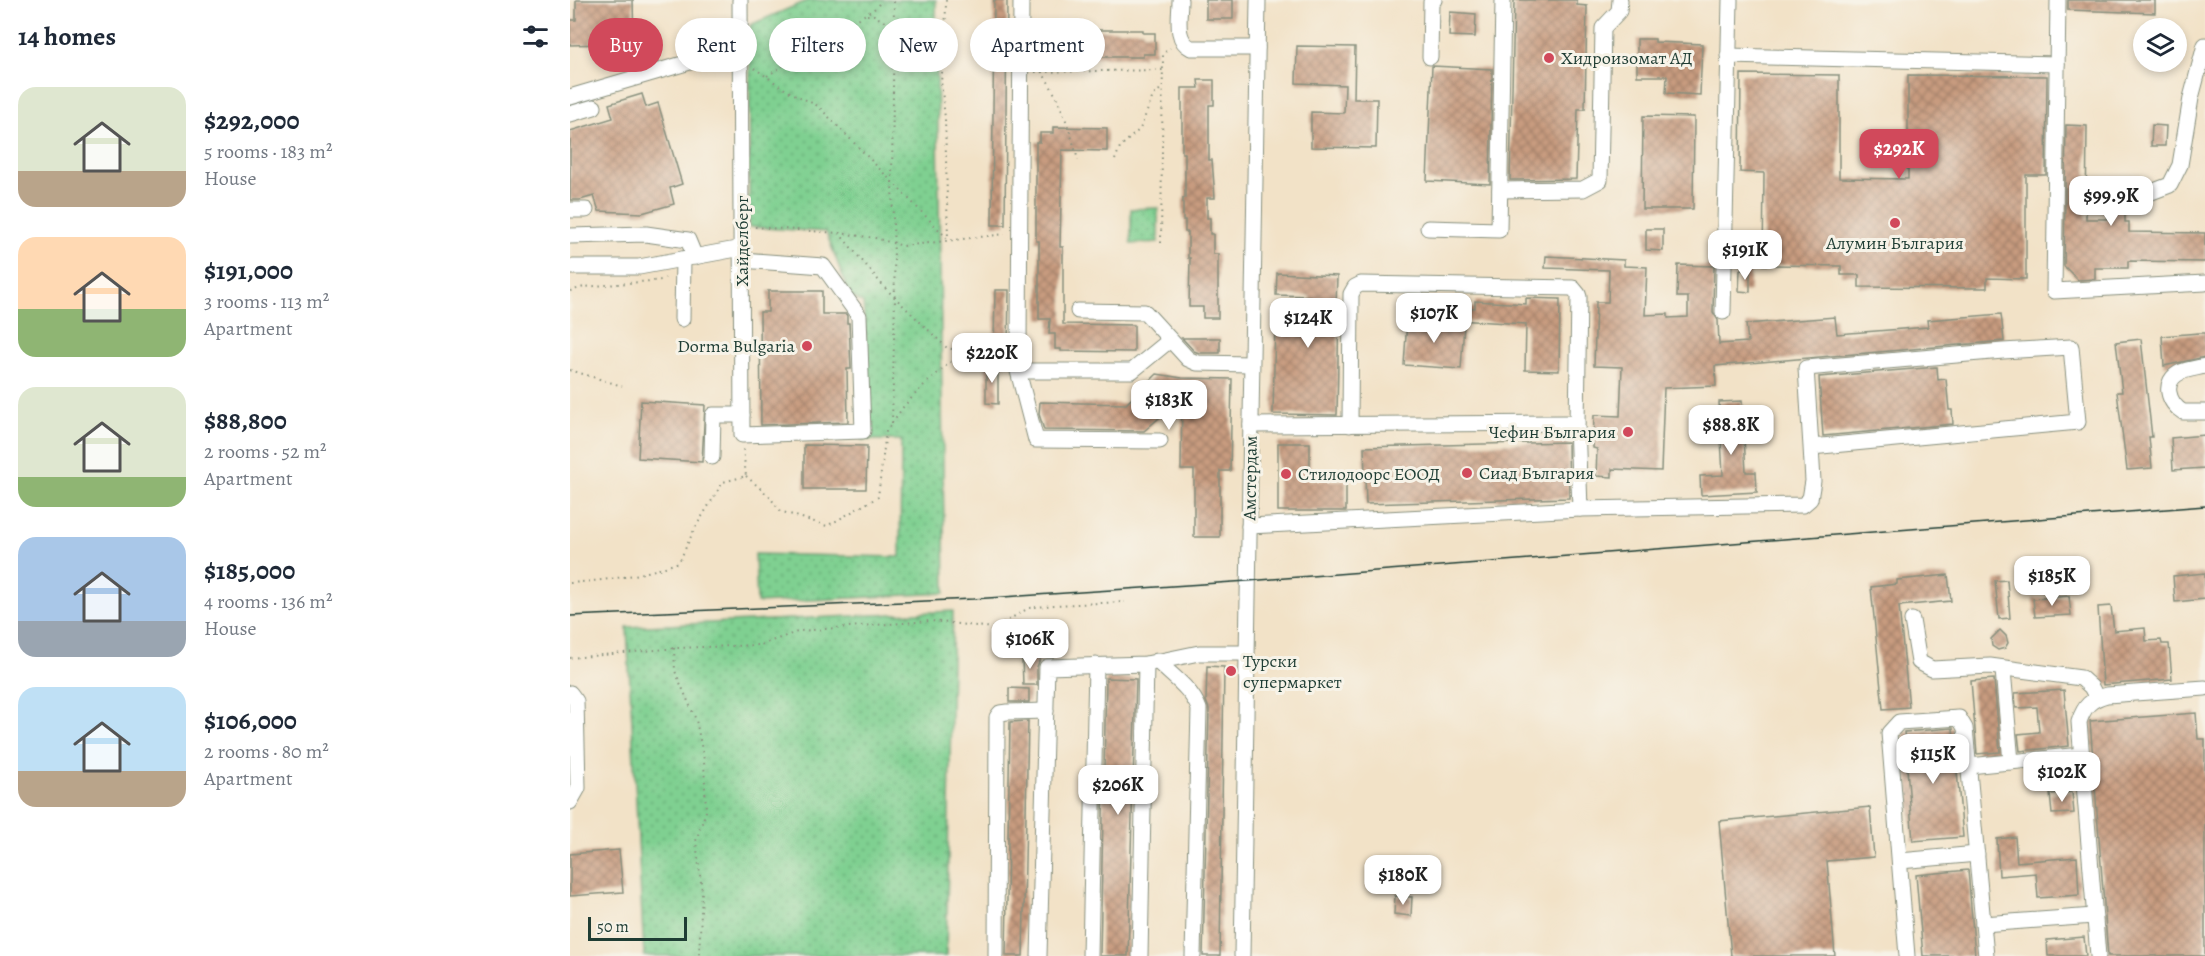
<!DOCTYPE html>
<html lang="en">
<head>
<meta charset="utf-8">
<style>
	:root { --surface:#fff; --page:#f2f2f3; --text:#1f2937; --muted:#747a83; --accent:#d1495b }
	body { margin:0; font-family:Alegreya,serif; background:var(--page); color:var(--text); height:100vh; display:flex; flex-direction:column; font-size:22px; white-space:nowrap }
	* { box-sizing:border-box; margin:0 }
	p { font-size:20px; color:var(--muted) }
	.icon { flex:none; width:33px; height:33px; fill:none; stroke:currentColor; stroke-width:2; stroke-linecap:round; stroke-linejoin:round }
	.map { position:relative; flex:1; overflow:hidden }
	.details { display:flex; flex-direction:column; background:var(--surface); width:570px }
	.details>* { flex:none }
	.banner { position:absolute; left:18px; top:18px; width:570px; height:54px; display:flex; gap:12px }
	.controls { position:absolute; left:1563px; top:18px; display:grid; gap:12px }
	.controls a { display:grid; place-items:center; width:54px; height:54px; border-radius:50%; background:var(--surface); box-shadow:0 3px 9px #0003; font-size:30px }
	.scale { position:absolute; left:18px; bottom:15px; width:99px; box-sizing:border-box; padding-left:6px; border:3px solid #1f3d34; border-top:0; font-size:16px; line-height:21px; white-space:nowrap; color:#1f3d34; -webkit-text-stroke:4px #f7f3e8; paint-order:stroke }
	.price { position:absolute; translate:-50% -51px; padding:0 14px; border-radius:12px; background:#fff; color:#222; font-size:20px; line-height:39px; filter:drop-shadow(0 2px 3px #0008) }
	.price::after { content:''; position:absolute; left:50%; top:36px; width:18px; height:14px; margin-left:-9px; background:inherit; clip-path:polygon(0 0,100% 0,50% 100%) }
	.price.active { background:var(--accent); color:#fff }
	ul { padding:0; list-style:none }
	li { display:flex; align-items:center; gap:18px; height:150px; padding:0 18px }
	li span { display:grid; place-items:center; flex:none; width:168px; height:120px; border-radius:18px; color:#555 }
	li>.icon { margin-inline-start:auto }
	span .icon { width:72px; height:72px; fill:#fffc; stroke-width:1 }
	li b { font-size:26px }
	h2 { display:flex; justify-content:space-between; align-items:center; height:72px; padding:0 18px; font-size:26px }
	.pill { padding:0 21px; border-radius:27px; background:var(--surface); box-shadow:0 3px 9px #0003; font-size:21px; line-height:54px }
	.pill.active { background:var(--accent); color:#fff }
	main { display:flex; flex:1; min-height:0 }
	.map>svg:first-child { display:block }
	.green { fill:url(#green-dots); stroke:#4f8662; stroke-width:1.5 }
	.building { fill:url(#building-cross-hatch) }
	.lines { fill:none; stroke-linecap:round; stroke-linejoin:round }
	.minor-casing { stroke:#88907e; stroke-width:17 }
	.path { stroke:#88907e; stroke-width:2; stroke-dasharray:1.5 4.5; stroke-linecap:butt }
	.minor { stroke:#fff; stroke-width:15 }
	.tram { stroke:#1f3d34; stroke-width:1.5 }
	.poi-dot { fill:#d1495b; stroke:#f7f3e8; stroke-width:2 }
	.labels { text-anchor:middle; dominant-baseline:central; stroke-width:6; stroke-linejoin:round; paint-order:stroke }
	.poi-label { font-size:18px; fill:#1f3d34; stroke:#f7f3e8; text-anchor:start }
	.street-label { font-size:18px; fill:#1f3d34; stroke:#f7f3e8 }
</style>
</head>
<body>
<main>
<section class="details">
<h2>14 homes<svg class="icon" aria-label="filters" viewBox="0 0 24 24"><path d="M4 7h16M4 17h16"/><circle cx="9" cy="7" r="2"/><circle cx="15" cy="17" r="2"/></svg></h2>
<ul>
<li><span style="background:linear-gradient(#dfe7d0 70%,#b9a48a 0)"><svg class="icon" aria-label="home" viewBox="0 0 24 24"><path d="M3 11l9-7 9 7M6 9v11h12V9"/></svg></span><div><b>$292,000</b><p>5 rooms · 183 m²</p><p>House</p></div></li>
<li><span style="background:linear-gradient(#ffd9b3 60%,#8fb573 0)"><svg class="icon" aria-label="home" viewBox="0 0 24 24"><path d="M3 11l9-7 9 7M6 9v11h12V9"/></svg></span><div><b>$191,000</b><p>3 rooms · 113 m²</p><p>Apartment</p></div></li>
<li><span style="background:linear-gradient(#dfe7d0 75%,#8fb573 0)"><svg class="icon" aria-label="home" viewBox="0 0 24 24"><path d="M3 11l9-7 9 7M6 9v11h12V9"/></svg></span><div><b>$88,800</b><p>2 rooms · 52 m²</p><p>Apartment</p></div></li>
<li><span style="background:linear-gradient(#a9c7e8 70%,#9aa5b1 0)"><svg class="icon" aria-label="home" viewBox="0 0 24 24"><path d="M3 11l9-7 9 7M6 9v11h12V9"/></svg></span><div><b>$185,000</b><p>4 rooms · 136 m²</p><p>House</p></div></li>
<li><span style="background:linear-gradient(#bfe0f5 70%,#b9a48a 0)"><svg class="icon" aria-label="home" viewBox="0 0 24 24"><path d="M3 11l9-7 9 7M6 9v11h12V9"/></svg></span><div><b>$106,000</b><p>2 rooms · 80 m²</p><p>Apartment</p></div></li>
</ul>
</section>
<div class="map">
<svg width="1635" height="956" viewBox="0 0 1635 956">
	<defs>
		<pattern id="green-dots" width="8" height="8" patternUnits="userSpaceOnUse" patternTransform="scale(1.5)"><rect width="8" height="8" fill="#7fd091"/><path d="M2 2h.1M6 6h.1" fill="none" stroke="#67aa77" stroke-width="1.8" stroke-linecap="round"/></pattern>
		<pattern id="building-cross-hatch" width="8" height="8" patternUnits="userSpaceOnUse" patternTransform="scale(1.5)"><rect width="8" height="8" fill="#c89b7f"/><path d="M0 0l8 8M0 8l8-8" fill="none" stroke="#a28069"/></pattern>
	</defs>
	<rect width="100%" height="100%" fill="#f7f3e8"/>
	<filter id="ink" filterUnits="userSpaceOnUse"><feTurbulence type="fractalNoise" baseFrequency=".0167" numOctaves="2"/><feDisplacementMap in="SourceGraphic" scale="12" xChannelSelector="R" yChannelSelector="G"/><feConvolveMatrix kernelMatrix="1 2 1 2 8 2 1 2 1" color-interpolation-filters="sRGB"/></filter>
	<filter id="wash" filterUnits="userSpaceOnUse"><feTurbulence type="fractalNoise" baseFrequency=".008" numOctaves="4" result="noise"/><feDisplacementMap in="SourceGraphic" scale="24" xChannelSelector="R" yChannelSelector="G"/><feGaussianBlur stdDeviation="1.35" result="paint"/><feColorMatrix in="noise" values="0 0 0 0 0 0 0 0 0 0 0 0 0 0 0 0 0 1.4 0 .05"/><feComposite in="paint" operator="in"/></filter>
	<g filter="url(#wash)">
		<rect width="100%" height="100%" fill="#f2e2c7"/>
		<g class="green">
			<path d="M239,0H366L375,593L187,603L185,554L330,557L331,440H292L299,385L293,303L280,296L256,232L179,227L180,25Z"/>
			<path d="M588,208V242L561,244V209Z"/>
			<path d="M383,611L376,956H74L57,627Z"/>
		</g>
		<g id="blocks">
			<g class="building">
				<path d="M6,0H63L64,43L0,45V20H6Z"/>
				<path d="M424,0H437L435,225H422Z"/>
				<rect x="636" y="0" width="27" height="19"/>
				<path d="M944,0H1007V5L1017,6L1015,109H1008L1006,179L940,180Z"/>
				<path d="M1498,0H1585V13L1498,10Z"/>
				<path d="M880,12L906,14L905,37L879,36Z"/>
				<path d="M478,30H573V33H585V54H573V57H478V54H467V33H478Z"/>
				<path d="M1067,39H1085V42L1132,44L1130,95L1096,93L1097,76H1067Z"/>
				<path d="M727,46L785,47L784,99H807L806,148L741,147V112L774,113L775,85L726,83Z"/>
				<path d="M862,66L922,69L920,184L857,181Z"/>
				<path d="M1171,74L1269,75V178L1338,179V75L1477,76L1476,175H1456V279L1417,278V288L1289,287V275H1271V266L1193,265L1194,173L1170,172Z"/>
				<path d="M628,80H644V105H639V160H642L645,198H637V218H640V234H643V254H648V318H633V307H619L620,258H618V232H615V220H613V198H615V153H612V88H629Z"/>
				<path d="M72,94L76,107L88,103L112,184L100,188L104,204L72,213L29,211L24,196L10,200H0V131L43,118L39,104Z"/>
				<path d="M1073,116L1124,117L1123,209H1072Z"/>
				<path d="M1496,125L1517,126L1516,219H1538V206L1555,207V222H1559V232L1635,233V262L1558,261V268H1525V279L1508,280L1494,266Z"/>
				<path d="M1582,125L1596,126L1595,146H1581Z"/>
				<path d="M483,127L537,128V151L492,150L490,247H493V324L564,325V352L491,351V349H485V334H479L480,319H469V241H466V142H470V133H483Z"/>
				<path d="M1076,229H1093V251L1076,250Z"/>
				<path d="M976,256L1054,260V266L1077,267L1075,315L1098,314V318L1118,317V297H1107L1108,265L1144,266L1143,312L1148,320L1149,344L1178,342L1176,324L1265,317L1267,334L1358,327L1357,320L1431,314L1434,341L1145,366L1146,386L1094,388L1091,471L1042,469V477L1026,476L1027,449L1023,448L1024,415L1050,416L1052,367L1024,366L1026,302H1038L1039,270L975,268Z"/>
				<path d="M1170,270H1180V292L1169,291Z"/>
				<path d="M707,273L767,276L766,306H769L767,415L703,414L705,321H739L740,296L706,295Z"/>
				<path d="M425,290H439L438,345H424Z"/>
				<path d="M198,291H252V314H276L277,316V323H279L281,369H277L278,422L191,425L190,312H198Z"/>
				<path d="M956,298L990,299L989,371L955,370L956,324L886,320V307L905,308V301L956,304Z"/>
				<path d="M837,320L894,324L891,369L834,365Z"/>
				<path d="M1629,333H1635V357L1594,366L1592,336Z"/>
				<path d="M612,338H650V353H629L624,351Z"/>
				<path d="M1571,339L1582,437H1579L1582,468L1557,470L1547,392H1552L1546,342Z"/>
				<path d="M416,364H428V404L416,403Z"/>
				<path d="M1367,367L1368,380L1376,379L1379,410H1382L1383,424L1253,436L1249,377Z"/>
				<path d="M587,374L612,378L662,379L660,471H650V537H624V470H611L612,398L574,431L474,430L469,414L470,402L556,404Z"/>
				<path d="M71,401L135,405L132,462L68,458Z"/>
				<path d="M1172,401L1176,472H1186L1187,492L1131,495L1130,476L1153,475L1149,402Z"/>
				<path d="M1635,435V468L1603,470L1601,438Z"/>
				<path d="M998,442L999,498L796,504L794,447Z"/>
				<path d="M708,443H740V480H776V511H708Z"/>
				<path d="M234,445L297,446L296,489H234Z"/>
				<path d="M1635,573V599L1605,602L1603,576Z"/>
				<path d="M1378,575L1381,601L1329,606L1339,707L1313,709L1301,587L1327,584V580Z"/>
				<path d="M1437,580L1440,618L1429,619L1425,581Z"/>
				<path d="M1499,596L1501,615L1465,617L1463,599Z"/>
				<path d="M1541,606L1544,631L1575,628L1576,641L1591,640L1592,644H1599L1602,679L1533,685L1528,607Z"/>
				<path d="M1430,630L1436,636L1438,643L1435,648L1428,650L1422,646L1421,639Z"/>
				<path d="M471,656L467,667V685H453L452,657Z"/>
				<path d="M637,666L654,667L650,956H633L639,709L636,701Z"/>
				<path d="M536,678L566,679L558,956H530Z"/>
				<path d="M1424,679L1430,752L1407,754L1401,681Z"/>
				<path d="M439,688L459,689V702H439Z"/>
				<path d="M1494,690L1499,746L1450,751L1448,734L1469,732L1467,707L1446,708L1445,693Z"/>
				<path d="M1626,713L1628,739H1635V956H1538L1520,721Z"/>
				<path d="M458,721L453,956H436L440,722Z"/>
				<path d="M1383,728L1393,837L1343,841L1334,732Z"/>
				<path d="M1502,792L1504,813L1482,814L1480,794Z"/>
				<path d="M1300,807L1304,857L1257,861L1265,956H1161L1149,821Z"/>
				<path d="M1445,837L1447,862L1507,857L1509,895L1468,898L1466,873L1429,876L1427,839Z"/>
				<path d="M49,850L53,892L0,896V854Z"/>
				<path d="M1398,870L1405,956H1353L1346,875Z"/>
				<path d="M825,896L842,897L841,916L824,914Z"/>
				<path d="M1514,937L1516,956H1478L1477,940Z"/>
			</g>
		</g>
	</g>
	<g filter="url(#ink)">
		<use href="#blocks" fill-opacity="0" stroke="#88907e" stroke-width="1.5"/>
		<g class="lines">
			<g class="minor-casing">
				<g id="minor">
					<path d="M170,0L172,435L293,431L289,316L253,266L172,260"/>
					<path d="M610,0C610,16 604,40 621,48H687"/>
					<path d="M1488,0L1484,291L1635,283"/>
					<path d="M1158,56L1487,64"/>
					<path d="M860,57L861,2L864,0"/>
					<path d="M0,97L171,47"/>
					<path d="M0,114L24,107"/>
					<path d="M930,190L1013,189L1030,180L1033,28L1049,11L1050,0"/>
					<path d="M1571,196L1600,185L1610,165L1621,98L1635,45"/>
					<path d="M0,210H16"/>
					<path d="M858,228L929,230L933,0"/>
					<path d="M0,236L76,234L118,240L125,257"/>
					<path d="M0,267H69L172,248"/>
					<path d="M508,311L575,312L618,359L627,363L681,364"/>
					<path d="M1153,312L1160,0"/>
					<path d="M112,319L113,259"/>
					<path d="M449,343L451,0"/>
					<path d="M1635,366C1627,368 1618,369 1611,372C1591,381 1598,403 1613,412H1635"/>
					<path d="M681,425L1007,423L1010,509"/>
					<path d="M780,425L781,294L785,287L791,284L1003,288L1008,294L1009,297L1007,423"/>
					<path d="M590,441L466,440L448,371H562L600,340"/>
					<path d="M142,457L143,415H172"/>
					<path d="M679,526L1010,509L1233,505L1240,499L1243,481L1241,447L1508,422L1501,347L1433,351L1236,368L1241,447"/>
					<path d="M1342,620L1349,662L1362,669L1420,666L1511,678L1521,687L1527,698"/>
					<path d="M587,661C602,676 622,689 629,709L623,956"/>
					<path d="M1433,670L1441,762"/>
					<path d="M0,693L6,701L8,788L0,802"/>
					<path d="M1399,766L1511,755"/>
					<path d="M1330,861L1407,854"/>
					<path d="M1413,924L1524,916"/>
					<path d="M426,956L427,717L430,713L437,712L476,711"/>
					<path d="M469,956L477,667L576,664L629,653H676"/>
					<path d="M520,956L526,665"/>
					<path d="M570,956L576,664"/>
					<path d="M672,956L688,0"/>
					<path d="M1337,956L1319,733L1329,722L1389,718L1395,728L1416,956"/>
					<path d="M1528,956L1509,722C1514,706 1521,699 1537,695L1635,688"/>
				</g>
			</g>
			<g class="path">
				<path d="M376,0L375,48L371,81L375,118L378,239"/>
				<path d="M297,15H304L319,25L323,36"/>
				<path d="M464,62C487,89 499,126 508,160"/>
				<path d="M184,68L216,90L248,106L378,239"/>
				<path d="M465,72L593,70"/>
				<path d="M197,76L307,7L311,0"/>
				<path d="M545,160L550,147L570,129L583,96L593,87"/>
				<path d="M185,227L269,233L315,288L377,348L393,351L429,352L438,361"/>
				<path d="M269,233L305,238L333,246L435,234"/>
				<path d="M591,243L593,54L600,48"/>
				<path d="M0,291L14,287L92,280L95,278"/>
				<path d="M0,370L52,386"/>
				<path d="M322,423L325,298L322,181L324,0"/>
				<path d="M176,476L199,496L210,511L257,526L308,497L316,431L334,406L353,386L393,351"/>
				<path d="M0,583C38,580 73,576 109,562L125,528L153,482L176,476L173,448"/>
				<path d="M104,648L105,671L126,720L134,760L136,811L126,841L132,891L129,956"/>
				<path d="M0,658L107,648L190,645L230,631L291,626L361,621L424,628L459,608L484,605L555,602"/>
			</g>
			<use href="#minor" class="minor"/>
			<path class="tram" d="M0,616L403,599L678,581L1635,506"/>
		</g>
	</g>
	<g class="poi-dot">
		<circle cx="979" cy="58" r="6"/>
		<circle cx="1325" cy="223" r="6"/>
		<circle cx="237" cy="346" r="6"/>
		<circle cx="1058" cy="432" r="6"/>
		<circle cx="897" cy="473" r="6"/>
		<circle cx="716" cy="474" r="6"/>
		<circle cx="661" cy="671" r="6"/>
	</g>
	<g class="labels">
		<g class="poi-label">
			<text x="991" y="58">Хидроизомат АД</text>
			<text x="1325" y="243" text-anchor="middle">Алумин България</text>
			<text x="225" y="346" text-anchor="end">Dorma Bulgaria</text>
			<text x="1046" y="432" text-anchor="end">Чефин България</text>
			<text x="909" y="473">Сиад България</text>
			<text x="728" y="474">Стилодоорс ЕООД</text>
			<text x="673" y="661">Турски<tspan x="673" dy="21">супермаркет</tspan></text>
		</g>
		<g class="street-label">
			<text transform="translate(172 241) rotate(-90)">Хайделберг</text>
			<text transform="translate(680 478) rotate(-89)">Амстердам</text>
		</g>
	</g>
</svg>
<div class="controls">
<a><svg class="icon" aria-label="layers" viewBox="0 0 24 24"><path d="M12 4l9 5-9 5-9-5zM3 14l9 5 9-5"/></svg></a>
</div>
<div class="scale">50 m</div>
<b class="price active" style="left:1329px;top:180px">$292K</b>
<b class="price" style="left:1541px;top:227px">$99.9K</b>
<b class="price" style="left:1175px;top:281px">$191K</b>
<b class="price" style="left:864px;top:344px">$107K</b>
<b class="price" style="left:738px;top:349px">$124K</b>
<b class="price" style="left:422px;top:384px">$220K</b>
<b class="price" style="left:599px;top:431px">$183K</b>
<b class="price" style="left:1161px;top:456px">$88.8K</b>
<b class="price" style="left:1482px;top:607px">$185K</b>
<b class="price" style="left:460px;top:670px">$106K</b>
<b class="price" style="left:1363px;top:785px">$115K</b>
<b class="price" style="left:1492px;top:803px">$102K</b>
<b class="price" style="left:548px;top:816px">$206K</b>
<b class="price" style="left:833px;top:906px">$180K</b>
<div class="banner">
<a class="pill active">Buy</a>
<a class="pill">Rent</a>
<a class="pill">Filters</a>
<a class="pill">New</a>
<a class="pill">Apartment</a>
</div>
</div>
</main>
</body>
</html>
